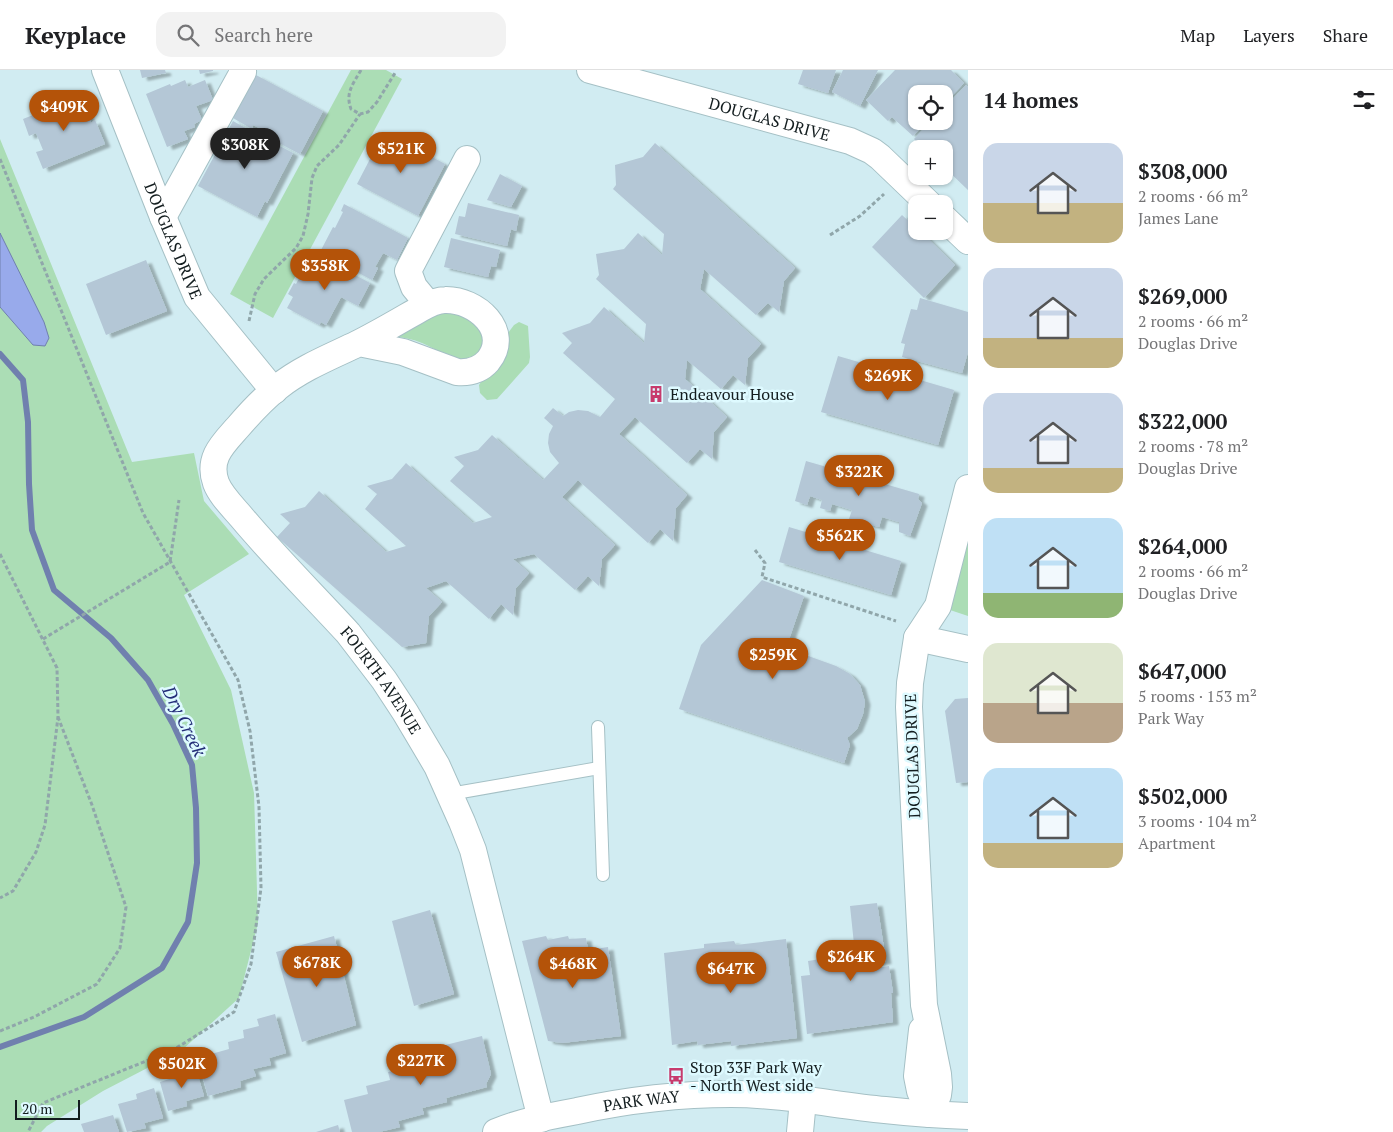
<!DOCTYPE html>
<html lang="en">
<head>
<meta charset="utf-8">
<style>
	:root { --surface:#fff; --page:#f2f2f2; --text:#202124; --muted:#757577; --line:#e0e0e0; --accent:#b45309 }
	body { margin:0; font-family:"PT Serif",serif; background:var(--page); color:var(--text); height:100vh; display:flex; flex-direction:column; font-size:19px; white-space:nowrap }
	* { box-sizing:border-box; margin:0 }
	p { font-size:16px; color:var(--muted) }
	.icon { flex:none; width:28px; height:28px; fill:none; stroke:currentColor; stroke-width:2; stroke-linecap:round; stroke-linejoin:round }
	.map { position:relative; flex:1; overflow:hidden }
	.details { display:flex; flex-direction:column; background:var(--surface); width:425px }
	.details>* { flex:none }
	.controls { position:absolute; left:908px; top:15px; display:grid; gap:10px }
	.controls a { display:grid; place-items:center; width:45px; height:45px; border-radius:10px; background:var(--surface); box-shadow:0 1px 4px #0004; font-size:25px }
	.scale { position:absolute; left:15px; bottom:12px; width:65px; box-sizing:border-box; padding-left:5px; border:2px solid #131d1f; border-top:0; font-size:14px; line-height:18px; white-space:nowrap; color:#131d1f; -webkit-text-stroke:4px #defaff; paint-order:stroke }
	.price { position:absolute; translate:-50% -42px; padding:0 11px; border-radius:18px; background:var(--accent); color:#fff; font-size:16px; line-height:32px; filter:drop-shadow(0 1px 2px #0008) }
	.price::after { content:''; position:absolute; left:50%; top:30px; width:15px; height:11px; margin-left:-8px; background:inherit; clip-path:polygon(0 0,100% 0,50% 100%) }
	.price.current { background:#222; color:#fff }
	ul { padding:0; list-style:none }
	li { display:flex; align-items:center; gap:15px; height:125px; padding:0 15px }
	li span { display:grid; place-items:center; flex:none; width:140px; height:100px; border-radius:15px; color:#555 }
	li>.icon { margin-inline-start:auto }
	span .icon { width:60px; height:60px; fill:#fffc; stroke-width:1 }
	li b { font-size:21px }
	h2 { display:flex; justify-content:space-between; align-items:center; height:60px; padding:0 15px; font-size:21px }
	header { display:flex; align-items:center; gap:30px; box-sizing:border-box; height:70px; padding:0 25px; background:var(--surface); border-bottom:1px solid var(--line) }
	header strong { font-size:24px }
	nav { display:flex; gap:28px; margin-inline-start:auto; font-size:18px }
	.search { width:350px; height:45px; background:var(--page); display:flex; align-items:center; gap:12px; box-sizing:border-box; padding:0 18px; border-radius:15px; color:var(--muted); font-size:19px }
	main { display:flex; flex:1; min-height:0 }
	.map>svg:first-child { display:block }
	.green { fill:#abddb5 }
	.water { fill:#98aaeb; stroke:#7080ae }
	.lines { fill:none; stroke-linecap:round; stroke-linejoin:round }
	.stream { stroke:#7080ae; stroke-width:6 }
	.building { fill:#b4c7d6; filter:url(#shadow) }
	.lane-casing { stroke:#a5c0c5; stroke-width:14 }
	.street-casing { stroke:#a5c0c5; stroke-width:28 }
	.path { stroke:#90a6aa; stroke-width:3; stroke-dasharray:4 2.5; stroke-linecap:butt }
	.lane { stroke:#fff; stroke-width:12 }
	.street { stroke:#fff; stroke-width:26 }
	.labels { text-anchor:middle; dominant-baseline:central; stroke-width:5; stroke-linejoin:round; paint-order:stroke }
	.street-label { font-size:16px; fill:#131d1f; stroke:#defaff }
	.poi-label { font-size:16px; fill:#131d1f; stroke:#defaff; text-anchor:start }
	.water-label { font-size:18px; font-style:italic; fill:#242e78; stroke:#defaff }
</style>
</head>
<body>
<header>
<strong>Keyplace</strong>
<div class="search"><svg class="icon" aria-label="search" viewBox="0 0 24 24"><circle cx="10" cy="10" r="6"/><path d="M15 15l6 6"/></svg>Search here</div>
<nav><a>Map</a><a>Layers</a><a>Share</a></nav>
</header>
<main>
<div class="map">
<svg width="968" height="1062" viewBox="0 0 968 1062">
	<defs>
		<filter id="shadow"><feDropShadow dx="5.5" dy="3" stdDeviation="1" flood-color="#0004"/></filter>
	</defs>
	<rect width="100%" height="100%" fill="#d1ecf2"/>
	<g class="green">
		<path d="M351,0H386L402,9L273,248L230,224Z"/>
		<path d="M0,69L132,392L194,383L204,431L249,484L184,525L231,620L254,723L258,853L239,928L182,980L103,1021L47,1056L41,1062H0Z"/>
		<path d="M451,241L473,249L484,266C476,309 447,284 422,273C412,269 402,267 392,266L432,245Z"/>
		<path d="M519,252L528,256L530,287L529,293L497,329L487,330L480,323L479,315L505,277L508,263L514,255Z"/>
		<path d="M968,417V546L938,536Z"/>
	</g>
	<path class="water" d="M0,163L44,252L49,268L45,276L33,275L0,237Z"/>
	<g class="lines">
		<path class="stream" d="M0,284L23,310L28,352L29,414L32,460L54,520L111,568L148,610L173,654L192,695L196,738L197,793L188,852L162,898L84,947L0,977"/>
	</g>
	<g class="building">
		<path d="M140,0H165L166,3L142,8Z"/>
		<path d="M199,0H213V1L200,4Z"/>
		<path d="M803,0H836L828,23L798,14Z"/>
		<path d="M843,0H878L860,36L832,22Z"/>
		<path d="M895,0H951L964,13L944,34V24H916V51H927L913,66L892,47L888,51L866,30Z"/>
		<path d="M256,5L323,41L300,84L262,64L264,60L253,55L252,59L233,48Z"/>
		<path d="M185,10L188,17L205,10L213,30L196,36L202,50L194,54L195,57L184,61L188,69L167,77L146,24L170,14L171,16Z"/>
		<path d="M966,15L968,17V120L944,97V79H924L914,69L931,51H944V38Z"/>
		<path d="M81,26L91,53L95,50L105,74L43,99L36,82L43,80L36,63L29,66L23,49Z"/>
		<path d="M233,51L249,60L244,68L257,75L262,67L293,83L267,133L265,131L257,147L198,116Z"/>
		<path d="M384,62L445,94L418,146L357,114Z"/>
		<path d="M655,73L795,198L784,211L779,242L768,233L756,245L704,199L700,219L761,274L748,288L745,315L733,305L721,319L687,290L685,309L727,347L714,362L712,389L700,379L687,393L635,347L619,364L687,425L676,438L673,471L660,459L648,473L578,410L562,427L615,475L602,489L599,516L588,506L575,520L534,484L513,489L529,503L516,518L513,545L501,534L489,549L446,511L426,518L442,532L429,546L426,573L402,577L277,467L290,453L280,444L305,437L319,421L386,482L406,476L365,439L377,424L367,416L392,409L406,393L473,453L492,447L450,411L464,396L454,387L478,380L492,365L543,410L559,393L550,382L548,373L549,364L553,356L544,348L553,338L563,346L569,342L578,340L588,341L600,347L615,329L563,283L572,273L562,263L590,253L604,237L644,273L646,254L596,209L599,205L596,184L624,179L638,163L662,185L664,164L613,119L616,115L615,95L643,87Z"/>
		<path d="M500,104L522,116L511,137L487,130Z"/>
		<path d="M468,133L519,145L516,161L511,159L507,176L455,164L459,146L465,147Z"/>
		<path d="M344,134L408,168L397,190L383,183L375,197L378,198L372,210L320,182L333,157L335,158L343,142L341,141Z"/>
		<path d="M902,145L916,158V161H920L955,195L924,228L872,177Z"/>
		<path d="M451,168L500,180L496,197L491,196L488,207L444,197Z"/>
		<path d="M318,186L370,213L358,236L341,227L326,255L321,252L319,255L287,238L293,227L288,224L294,213L296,214L307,193L313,196Z"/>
		<path d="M146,190L167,241L106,265L86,214Z"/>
		<path d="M920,228L968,242V282L962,303L902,287L905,274L901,273L911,239L917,240Z"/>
		<path d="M838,286L954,320L938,375L821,342Z"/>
		<path d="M806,391L919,424L918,429L922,433L910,466L899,462V452L882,447L879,457L849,449L852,440L832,434L830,441L820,438L822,430L810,426L807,435L795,431Z"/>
		<path d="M789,457L901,491L891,525L779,492Z"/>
		<path d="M762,510L804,526L786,578L836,596L850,604L860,615L865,632L863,644L857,659L847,668L850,675L844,693L679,639L701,575Z"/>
		<path d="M968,628V712L956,713L945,641L955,629Z"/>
		<path d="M877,833L886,891L874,893L875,898L889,896L893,923H891L893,952L807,964L801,906L810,905L808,891L827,888L830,896L856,893L850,836Z"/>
		<path d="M430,840L454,924L414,936L392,851Z"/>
		<path d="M334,866L356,955L302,972L276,882Z"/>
		<path d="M546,866L548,870L568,866L569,869L586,868L588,880L608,877L621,966L562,973L548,971L522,871Z"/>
		<path d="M786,869L797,968L731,976V971L698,975L697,971L672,975L664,883L704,878V874L734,871L736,875Z"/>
		<path d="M275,944L286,983L269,988L271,995L253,999L256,1006L240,1011L241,1017L208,1026L197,988L229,979L228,972L244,968L243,960L259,956L257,949Z"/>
		<path d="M482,966L491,1004L486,1014L487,1017L446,1028L447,1032L422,1038L424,1044L398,1051L400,1057L379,1062H352L344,1030L368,1024L366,1016L390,1010L388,1002L412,997L410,989L434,983L433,978Z"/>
		<path d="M195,996L204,1026L186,1031L187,1036L168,1041L160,1012L179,1006L177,1002Z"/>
		<path d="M154,1018L163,1048L144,1053L146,1058L127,1062L118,1034L137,1029L136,1024Z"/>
		<path d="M113,1045L119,1062H84L81,1054Z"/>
		<path d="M338,1055L340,1062H316Z"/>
	</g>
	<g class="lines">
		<g class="lane-casing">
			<g id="lane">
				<path d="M598,657L603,805"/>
				<path d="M450,724L599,698"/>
			</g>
		</g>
		<g class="street-casing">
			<g id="street">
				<path id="s1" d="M105,0L163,147L197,227L274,321"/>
				<path id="s2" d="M590,0L850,71L872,81L880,87L929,134"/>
				<path d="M163,147L243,2L242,0"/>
				<path d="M944,148L968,171"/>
				<path d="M428,234L414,217L408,201L467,89"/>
				<path id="s3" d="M359,273L403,282L457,302C469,303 480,300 488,291C512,261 476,229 445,230C436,230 427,235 420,239C399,251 379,263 357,274C330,287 302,298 278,317C263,329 250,343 238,357C223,374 207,388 216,413C221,426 234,438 243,449C276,488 313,525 348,563L384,610L405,642L437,696L462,752L473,780L541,1049"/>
				<path d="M917,568L968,579"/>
				<path d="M922,960L917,1006L920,1021L930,1044"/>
				<path d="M930,1044L938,1025L939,1017L938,1004L924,935L909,637L910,613L917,568L938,536L968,418"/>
				<path id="s4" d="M496,1062C522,1051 550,1046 577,1041C628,1030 679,1024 731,1024C782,1024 834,1035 885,1040C912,1043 940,1045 968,1046"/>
				<path d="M800,1062L803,1030"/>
			</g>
		</g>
		<g class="path">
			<path d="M361,0C353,14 345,23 351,39L360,44L368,42L377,32L395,3"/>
			<path d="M0,89L143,443L238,610L250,661L259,737L261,818L251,894L234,942L173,980L43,1033L28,1062"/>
			<path d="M830,165L860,146L884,124"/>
			<path d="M249,251L255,224L264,209L296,178L303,166L308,144L312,108L317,96L339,75L360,44"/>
			<path d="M755,480L765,493L762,507L896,551"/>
			<path d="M0,484L57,598L58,647L45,755L36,782L13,821L0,828"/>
			<path d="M43,569L170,492L179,430"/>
			<path d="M0,961L34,947L97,914L120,878L126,837L92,735L58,647"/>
		</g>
		<use href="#lane" class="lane"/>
		<use href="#street" class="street"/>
	</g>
	<defs>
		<g id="building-bare" transform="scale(1.35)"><path d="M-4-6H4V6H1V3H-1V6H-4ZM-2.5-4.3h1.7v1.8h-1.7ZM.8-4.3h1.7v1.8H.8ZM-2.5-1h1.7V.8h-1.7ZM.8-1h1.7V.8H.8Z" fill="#c73b6d" stroke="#defaff" stroke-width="2.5" paint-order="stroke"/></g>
		<g id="bus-bare" transform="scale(1.35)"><path d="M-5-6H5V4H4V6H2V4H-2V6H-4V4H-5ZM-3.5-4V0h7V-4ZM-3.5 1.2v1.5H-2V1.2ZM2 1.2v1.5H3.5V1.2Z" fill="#c73b6d" stroke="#defaff" stroke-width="2.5" paint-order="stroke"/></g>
	</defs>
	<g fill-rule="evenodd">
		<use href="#building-bare" x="656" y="324"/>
		<use href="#bus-bare" x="676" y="1006"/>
	</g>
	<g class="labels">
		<g class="street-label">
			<text stroke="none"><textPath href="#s2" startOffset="186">DOUGLAS DRIVE</textPath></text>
			<text stroke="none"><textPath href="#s1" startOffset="184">DOUGLAS DRIVE</textPath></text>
			<text stroke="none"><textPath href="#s3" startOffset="798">FOURTH AVENUE</textPath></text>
			<text transform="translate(912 686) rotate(-92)">DOUGLAS DRIVE</text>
			<text stroke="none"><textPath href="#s4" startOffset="149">PARK WAY</textPath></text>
		</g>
		<g class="poi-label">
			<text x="670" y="324">Endeavour House</text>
			<text x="690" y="997">Stop 33F Park Way<tspan x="690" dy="18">- North West side</tspan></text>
		</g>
		<g class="water-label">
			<text transform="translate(185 651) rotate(64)">Dry Creek</text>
		</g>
	</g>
</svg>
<div class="controls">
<a><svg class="icon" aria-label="locate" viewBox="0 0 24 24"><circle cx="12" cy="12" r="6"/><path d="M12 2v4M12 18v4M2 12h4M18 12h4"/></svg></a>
<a>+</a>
<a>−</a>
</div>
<div class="scale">20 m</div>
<b class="price" style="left:64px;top:62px">$409K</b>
<b class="price current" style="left:245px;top:100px">$308K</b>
<b class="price" style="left:401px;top:104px">$521K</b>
<b class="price" style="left:325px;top:221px">$358K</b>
<b class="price" style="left:888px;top:331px">$269K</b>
<b class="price" style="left:859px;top:427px">$322K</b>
<b class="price" style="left:840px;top:491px">$562K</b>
<b class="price" style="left:773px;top:610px">$259K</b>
<b class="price" style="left:851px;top:912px">$264K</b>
<b class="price" style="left:317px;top:918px">$678K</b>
<b class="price" style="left:573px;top:919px">$468K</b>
<b class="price" style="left:731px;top:924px">$647K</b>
<b class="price" style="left:421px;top:1016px">$227K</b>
<b class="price" style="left:182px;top:1019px">$502K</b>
</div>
<section class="details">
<h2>14 homes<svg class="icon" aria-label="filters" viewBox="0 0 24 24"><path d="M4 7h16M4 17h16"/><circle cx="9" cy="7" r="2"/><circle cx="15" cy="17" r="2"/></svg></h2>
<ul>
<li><span style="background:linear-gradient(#c9d6e8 60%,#c2b280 0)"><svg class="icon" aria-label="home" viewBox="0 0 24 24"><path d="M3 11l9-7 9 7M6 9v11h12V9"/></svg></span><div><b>$308,000</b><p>2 rooms · 66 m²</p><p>James Lane</p></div></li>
<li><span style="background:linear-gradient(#c9d6e8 70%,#c2b280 0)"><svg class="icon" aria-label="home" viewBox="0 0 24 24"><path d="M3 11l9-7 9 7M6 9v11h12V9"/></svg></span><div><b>$269,000</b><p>2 rooms · 66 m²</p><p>Douglas Drive</p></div></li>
<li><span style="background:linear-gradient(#c9d6e8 75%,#c2b280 0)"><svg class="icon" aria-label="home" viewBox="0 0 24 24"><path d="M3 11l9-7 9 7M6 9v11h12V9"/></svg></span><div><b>$322,000</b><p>2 rooms · 78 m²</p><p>Douglas Drive</p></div></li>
<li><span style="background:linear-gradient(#bfe0f5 75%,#8fb573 0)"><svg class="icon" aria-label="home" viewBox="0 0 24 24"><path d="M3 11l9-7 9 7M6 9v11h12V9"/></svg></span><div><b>$264,000</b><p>2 rooms · 66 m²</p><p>Douglas Drive</p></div></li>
<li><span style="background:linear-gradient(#dfe7d0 60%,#b9a48a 0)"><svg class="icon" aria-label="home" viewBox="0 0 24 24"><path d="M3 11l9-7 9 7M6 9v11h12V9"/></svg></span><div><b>$647,000</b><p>5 rooms · 153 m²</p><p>Park Way</p></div></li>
<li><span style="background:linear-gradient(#bfe0f5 75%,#c2b280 0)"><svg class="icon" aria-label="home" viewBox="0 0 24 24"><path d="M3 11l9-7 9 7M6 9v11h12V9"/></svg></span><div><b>$502,000</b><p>3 rooms · 104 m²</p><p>Apartment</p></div></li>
</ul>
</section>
</main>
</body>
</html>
